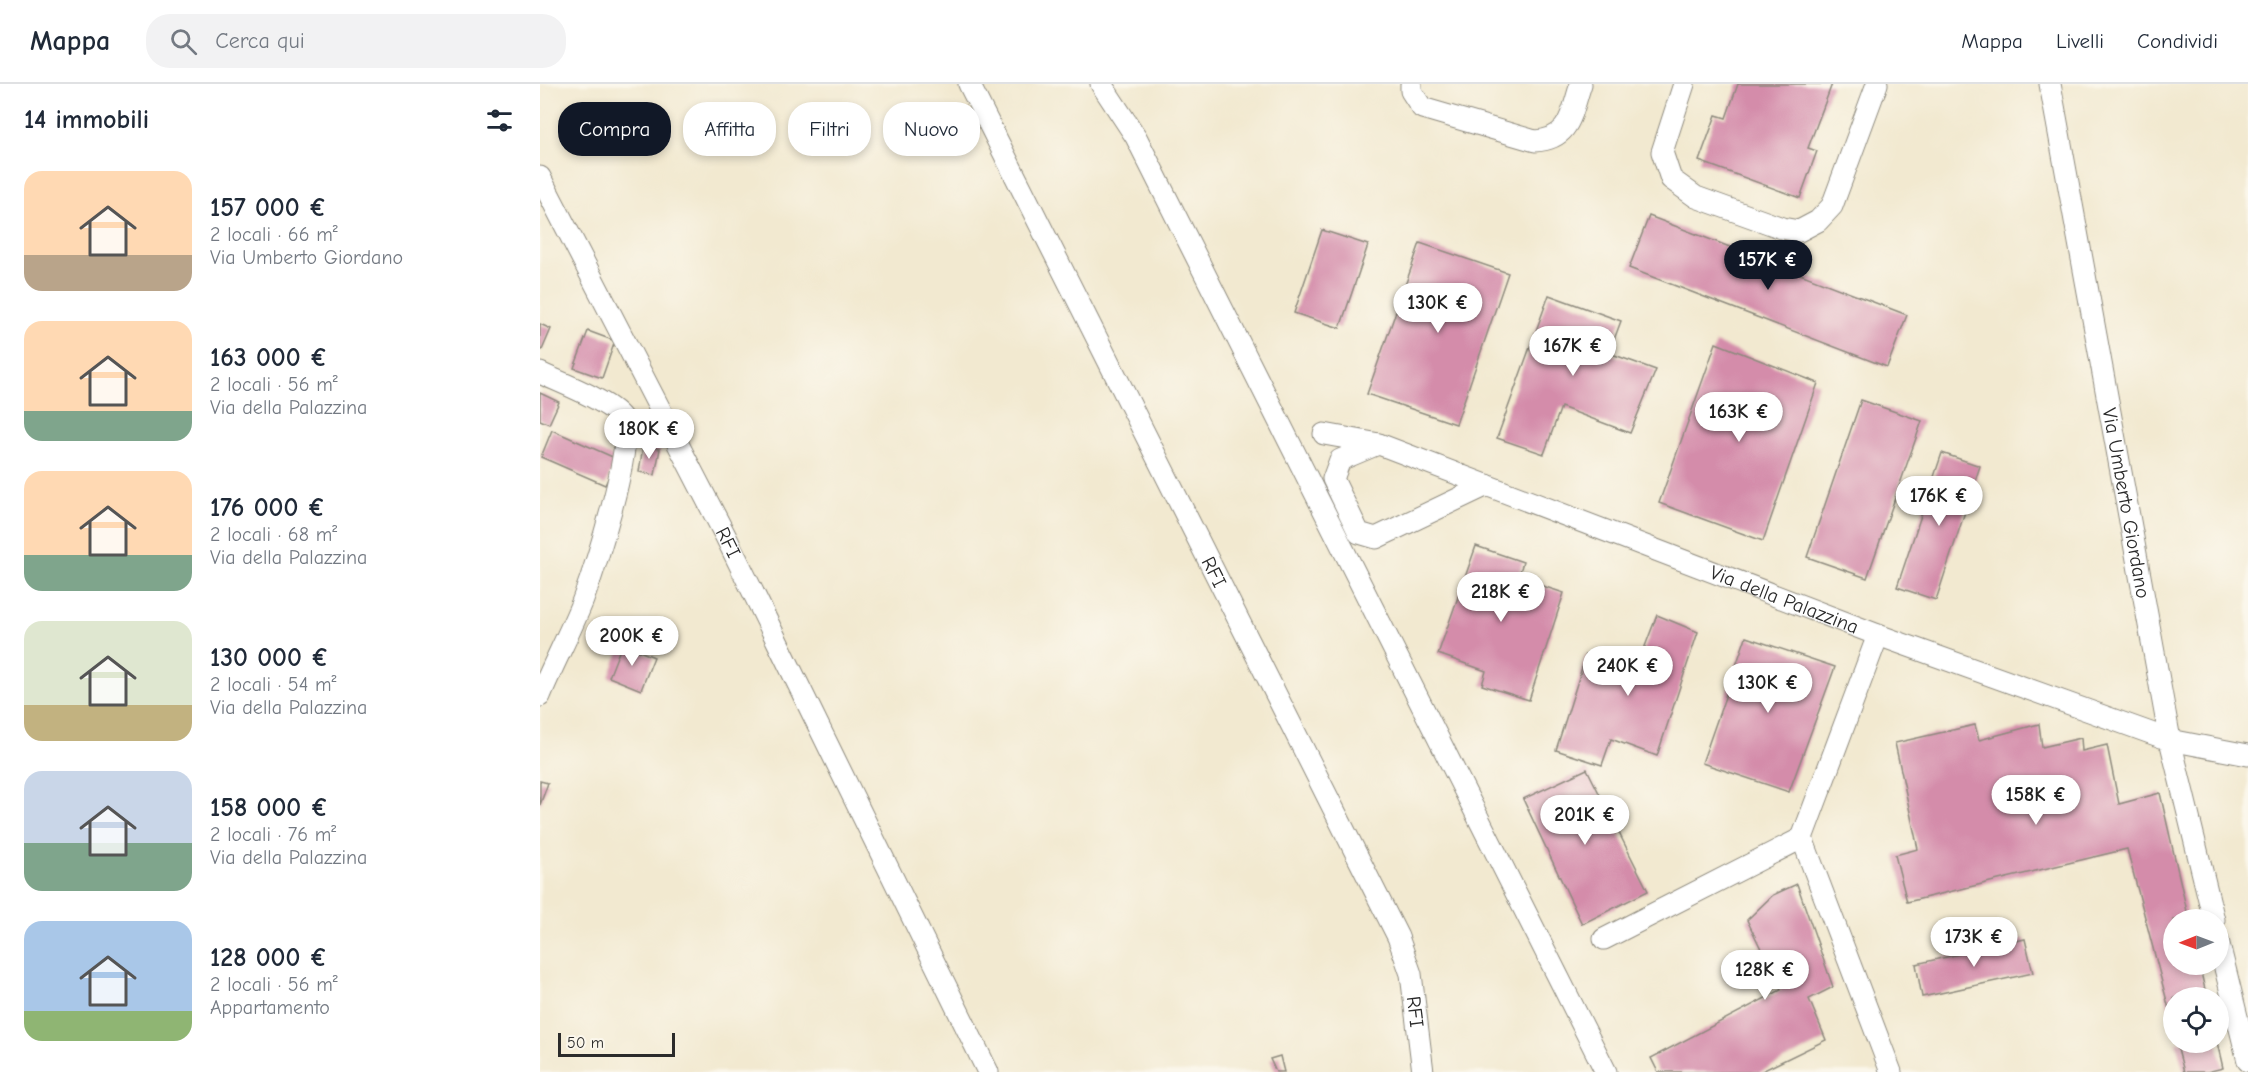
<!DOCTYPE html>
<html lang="it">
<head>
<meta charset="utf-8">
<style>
	:root { --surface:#fff; --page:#f2f2f3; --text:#1f2937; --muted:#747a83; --line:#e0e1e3; --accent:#111827 }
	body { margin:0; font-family:"Comic Neue",sans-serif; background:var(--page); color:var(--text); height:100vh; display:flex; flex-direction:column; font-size:22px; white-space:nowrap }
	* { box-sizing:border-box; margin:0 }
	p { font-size:20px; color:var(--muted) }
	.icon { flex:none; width:33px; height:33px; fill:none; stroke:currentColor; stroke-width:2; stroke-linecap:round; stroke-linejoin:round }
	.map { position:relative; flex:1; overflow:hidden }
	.panel { display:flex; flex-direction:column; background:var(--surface); width:540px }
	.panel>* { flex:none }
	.guide { position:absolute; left:18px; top:18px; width:570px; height:54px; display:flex; gap:12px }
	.needle { width:39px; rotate:269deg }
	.buttons { position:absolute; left:1623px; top:825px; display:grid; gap:12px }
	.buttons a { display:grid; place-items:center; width:66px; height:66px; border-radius:50%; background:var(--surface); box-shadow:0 3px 9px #0003; font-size:30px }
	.scale { position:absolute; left:18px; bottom:15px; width:117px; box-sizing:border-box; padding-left:6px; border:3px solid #2b2b2b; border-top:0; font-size:16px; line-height:21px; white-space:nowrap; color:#2b2b2b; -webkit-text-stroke:4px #fbf7ec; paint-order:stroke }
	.price { position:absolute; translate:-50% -51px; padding:0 14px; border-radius:21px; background:#fff; color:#222; font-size:20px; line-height:39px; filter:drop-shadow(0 2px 3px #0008) }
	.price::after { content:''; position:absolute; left:50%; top:36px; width:18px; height:14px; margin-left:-9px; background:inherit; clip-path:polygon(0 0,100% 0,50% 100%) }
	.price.on { background:var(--accent); color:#fff }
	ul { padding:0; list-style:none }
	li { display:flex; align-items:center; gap:18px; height:150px; padding:0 24px }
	li span { display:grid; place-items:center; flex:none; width:168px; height:120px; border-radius:18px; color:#555 }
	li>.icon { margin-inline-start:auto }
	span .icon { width:72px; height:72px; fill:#fffc; stroke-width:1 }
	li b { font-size:26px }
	h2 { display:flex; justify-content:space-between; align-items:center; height:72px; padding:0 24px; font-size:26px }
	.tag { padding:0 21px; border-radius:24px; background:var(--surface); box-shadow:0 3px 9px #0003; font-size:21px; line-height:54px }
	.tag.on { background:var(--accent); color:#fff }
	header { display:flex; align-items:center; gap:36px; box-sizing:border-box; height:84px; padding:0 30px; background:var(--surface); border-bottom:2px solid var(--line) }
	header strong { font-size:28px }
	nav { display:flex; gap:33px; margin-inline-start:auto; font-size:21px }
	.search { width:420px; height:54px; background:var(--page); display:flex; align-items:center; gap:15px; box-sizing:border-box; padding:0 21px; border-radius:24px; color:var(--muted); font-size:22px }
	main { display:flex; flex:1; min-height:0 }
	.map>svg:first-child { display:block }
	.building { fill:#d48caa }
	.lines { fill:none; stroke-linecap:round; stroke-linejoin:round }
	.minor-casing { stroke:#8e8a7e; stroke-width:23 }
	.minor { stroke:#fff; stroke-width:21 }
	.labels { text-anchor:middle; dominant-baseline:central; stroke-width:6; stroke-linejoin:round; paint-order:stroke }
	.street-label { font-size:20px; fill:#2b2b2b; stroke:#fbf7ec }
</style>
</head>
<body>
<header>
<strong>Mappa</strong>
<div class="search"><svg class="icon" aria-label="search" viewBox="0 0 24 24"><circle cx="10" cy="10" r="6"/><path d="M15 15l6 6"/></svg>Cerca qui</div>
<nav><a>Mappa</a><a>Livelli</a><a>Condividi</a></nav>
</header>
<main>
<section class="panel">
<h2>14 immobili<svg class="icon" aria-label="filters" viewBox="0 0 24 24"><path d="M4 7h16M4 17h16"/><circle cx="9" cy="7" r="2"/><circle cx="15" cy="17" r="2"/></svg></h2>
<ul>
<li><span style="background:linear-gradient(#ffd9b3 70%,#b9a48a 0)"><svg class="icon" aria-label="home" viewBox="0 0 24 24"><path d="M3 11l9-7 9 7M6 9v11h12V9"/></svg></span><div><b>157 000 €</b><p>2 locali · 66 m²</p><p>Via Umberto Giordano</p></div></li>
<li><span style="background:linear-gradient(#ffd9b3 75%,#7fa58c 0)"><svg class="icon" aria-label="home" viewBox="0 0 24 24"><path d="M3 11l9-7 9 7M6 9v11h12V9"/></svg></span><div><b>163 000 €</b><p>2 locali · 56 m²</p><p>Via della Palazzina</p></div></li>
<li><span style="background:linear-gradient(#ffd9b3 70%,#7fa58c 0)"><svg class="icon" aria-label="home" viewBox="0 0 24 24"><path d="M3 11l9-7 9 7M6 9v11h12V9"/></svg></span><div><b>176 000 €</b><p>2 locali · 68 m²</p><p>Via della Palazzina</p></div></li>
<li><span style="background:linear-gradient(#dfe7d0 70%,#c2b280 0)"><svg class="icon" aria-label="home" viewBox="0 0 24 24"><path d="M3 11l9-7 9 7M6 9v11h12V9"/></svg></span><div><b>130 000 €</b><p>2 locali · 54 m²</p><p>Via della Palazzina</p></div></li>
<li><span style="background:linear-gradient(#c9d6e8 60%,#7fa58c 0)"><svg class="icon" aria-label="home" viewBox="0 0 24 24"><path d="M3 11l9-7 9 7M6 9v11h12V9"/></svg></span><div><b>158 000 €</b><p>2 locali · 76 m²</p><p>Via della Palazzina</p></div></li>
<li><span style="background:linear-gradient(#a9c7e8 75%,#8fb573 0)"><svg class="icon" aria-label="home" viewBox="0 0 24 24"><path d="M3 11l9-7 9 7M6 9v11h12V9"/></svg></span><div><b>128 000 €</b><p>2 locali · 56 m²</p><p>Appartamento</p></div></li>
</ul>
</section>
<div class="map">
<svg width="1708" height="988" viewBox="0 0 1708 988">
	<rect width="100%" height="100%" fill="#fbf7ec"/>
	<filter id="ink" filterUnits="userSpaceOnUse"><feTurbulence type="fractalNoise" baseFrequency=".0167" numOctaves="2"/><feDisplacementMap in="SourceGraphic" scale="12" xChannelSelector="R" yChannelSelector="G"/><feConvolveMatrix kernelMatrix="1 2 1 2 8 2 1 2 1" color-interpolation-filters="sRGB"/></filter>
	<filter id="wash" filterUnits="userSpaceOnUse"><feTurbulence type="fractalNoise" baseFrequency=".008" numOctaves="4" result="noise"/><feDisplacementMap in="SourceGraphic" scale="24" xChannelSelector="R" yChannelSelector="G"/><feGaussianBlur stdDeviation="1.35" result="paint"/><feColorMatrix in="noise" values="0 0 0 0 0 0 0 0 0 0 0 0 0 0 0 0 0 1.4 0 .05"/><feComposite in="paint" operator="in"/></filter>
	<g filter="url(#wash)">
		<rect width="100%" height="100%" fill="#f2e9d0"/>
		<g id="blocks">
			<g class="building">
				<path d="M1198,0H1292L1268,64L1277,67L1260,114L1159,77L1176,31L1186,34Z"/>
				<path d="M1109,132L1367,231L1347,283L1089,184Z"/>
				<path d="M782,146L828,161L800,244L754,229Z"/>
				<path d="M880,159L968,189L916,340L827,310Z"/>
				<path d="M1009,211L1081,237L1069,269L1116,286L1090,349L1021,323L1004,370L957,354Z"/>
				<path d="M0,240L11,245L2,266L0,265Z"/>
				<path d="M48,247L75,257L62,294L34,284Z"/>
				<path d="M1176,259L1278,299L1223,457L1119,419Z"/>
				<path d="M0,309L19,318L9,340L0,336Z"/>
				<path d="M1321,316L1382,337L1327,494L1267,473Z"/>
				<path d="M12,346L77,375L65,401L1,373Z"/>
				<path d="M103,362L120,365L115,391L99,388Z"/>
				<path d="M1402,369L1440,382L1396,516L1357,503Z"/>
				<path d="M936,462L983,478L978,494L1024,509L989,616L942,601L946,587L898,570Z"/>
				<path d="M1117,531L1158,548L1117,672L1071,655L1062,681L1016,666L1046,571L1096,586Z"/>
				<path d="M1206,553L1295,583L1249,708L1162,679Z"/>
				<path d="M82,560L114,573L101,606L69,593Z"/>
				<path d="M1499,640L1502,663L1541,654L1542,667L1567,661L1579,720L1620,709L1649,836H1634V880H1659L1667,914H1634V944L1587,765L1367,818L1355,771L1378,765L1355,659L1435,641L1439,656Z"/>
				<path d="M1047,685L1108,807L1042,840L983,715Z"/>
				<path d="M0,697L8,699L0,721Z"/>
				<path d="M1257,800L1293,903L1269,915L1286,956L1220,988H1118L1111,974L1241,906L1207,836L1233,811Z"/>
				<path d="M1485,855L1493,889L1382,913L1376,880Z"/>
				<path d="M1636,958H1677L1683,984L1667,988H1644Z"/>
				<path d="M740,972L744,988H736L730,975Z"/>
			</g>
		</g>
	</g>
	<g filter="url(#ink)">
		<use href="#blocks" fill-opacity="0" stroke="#8e8a7e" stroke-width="1.5"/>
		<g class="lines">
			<g class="minor-casing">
				<g id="minor">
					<path id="s1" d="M429,0L858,853L871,890L883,988"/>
					<path d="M561,0L596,53L1066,988"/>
					<path d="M871,0V7L882,24L995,57C1031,55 1031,29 1041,0"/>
					<path d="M1144,0L1122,68L1131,95L1156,113L1242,144L1259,147L1278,137L1292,122L1337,0"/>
					<path id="s2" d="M1510,0L1630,656L1674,836"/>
					<path id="s3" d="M0,93L185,451L448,988"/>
					<path d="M0,289C19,298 73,318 83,336C96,358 53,489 43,516C30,549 13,580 0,612"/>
					<path id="s4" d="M784,350L839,360L1338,551L1630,656L1708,671"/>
					<path d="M838,360L800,376L793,395L819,449L836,454L947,401"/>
					<path d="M1338,551L1262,754L1351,988"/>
					<path d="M1064,855L1262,754"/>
					<path d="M1678,856L1708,977"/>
				</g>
			</g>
			<use href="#minor" class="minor"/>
		</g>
	</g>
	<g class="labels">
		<g class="street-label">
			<text stroke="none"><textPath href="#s2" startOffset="426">Via Umberto Giordano</textPath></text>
			<text stroke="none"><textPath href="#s3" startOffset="411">RFI</textPath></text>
			<text stroke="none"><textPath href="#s1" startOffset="546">RFI</textPath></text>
			<text stroke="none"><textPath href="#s4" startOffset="490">Via della Palazzina</textPath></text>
			<text stroke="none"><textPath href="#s1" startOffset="1032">RFI</textPath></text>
		</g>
	</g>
</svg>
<div class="buttons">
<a><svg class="needle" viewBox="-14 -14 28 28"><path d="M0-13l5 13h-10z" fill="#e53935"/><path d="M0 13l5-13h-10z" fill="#747a83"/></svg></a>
<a><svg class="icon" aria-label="locate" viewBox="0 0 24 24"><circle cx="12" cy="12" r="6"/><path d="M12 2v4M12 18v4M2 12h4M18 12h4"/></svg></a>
</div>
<div class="scale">50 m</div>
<b class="price on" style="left:1228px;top:207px">157K €</b>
<b class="price" style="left:898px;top:250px">130K €</b>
<b class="price" style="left:1033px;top:293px">167K €</b>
<b class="price" style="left:1199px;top:359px">163K €</b>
<b class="price" style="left:109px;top:376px">180K €</b>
<b class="price" style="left:1399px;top:443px">176K €</b>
<b class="price" style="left:961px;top:539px">218K €</b>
<b class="price" style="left:92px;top:583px">200K €</b>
<b class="price" style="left:1088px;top:613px">240K €</b>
<b class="price" style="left:1228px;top:630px">130K €</b>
<b class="price" style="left:1496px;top:742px">158K €</b>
<b class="price" style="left:1045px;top:762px">201K €</b>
<b class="price" style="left:1434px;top:884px">173K €</b>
<b class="price" style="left:1225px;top:917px">128K €</b>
<div class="guide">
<a class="tag on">Compra</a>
<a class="tag">Affitta</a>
<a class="tag">Filtri</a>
<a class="tag">Nuovo</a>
</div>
</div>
</main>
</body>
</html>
